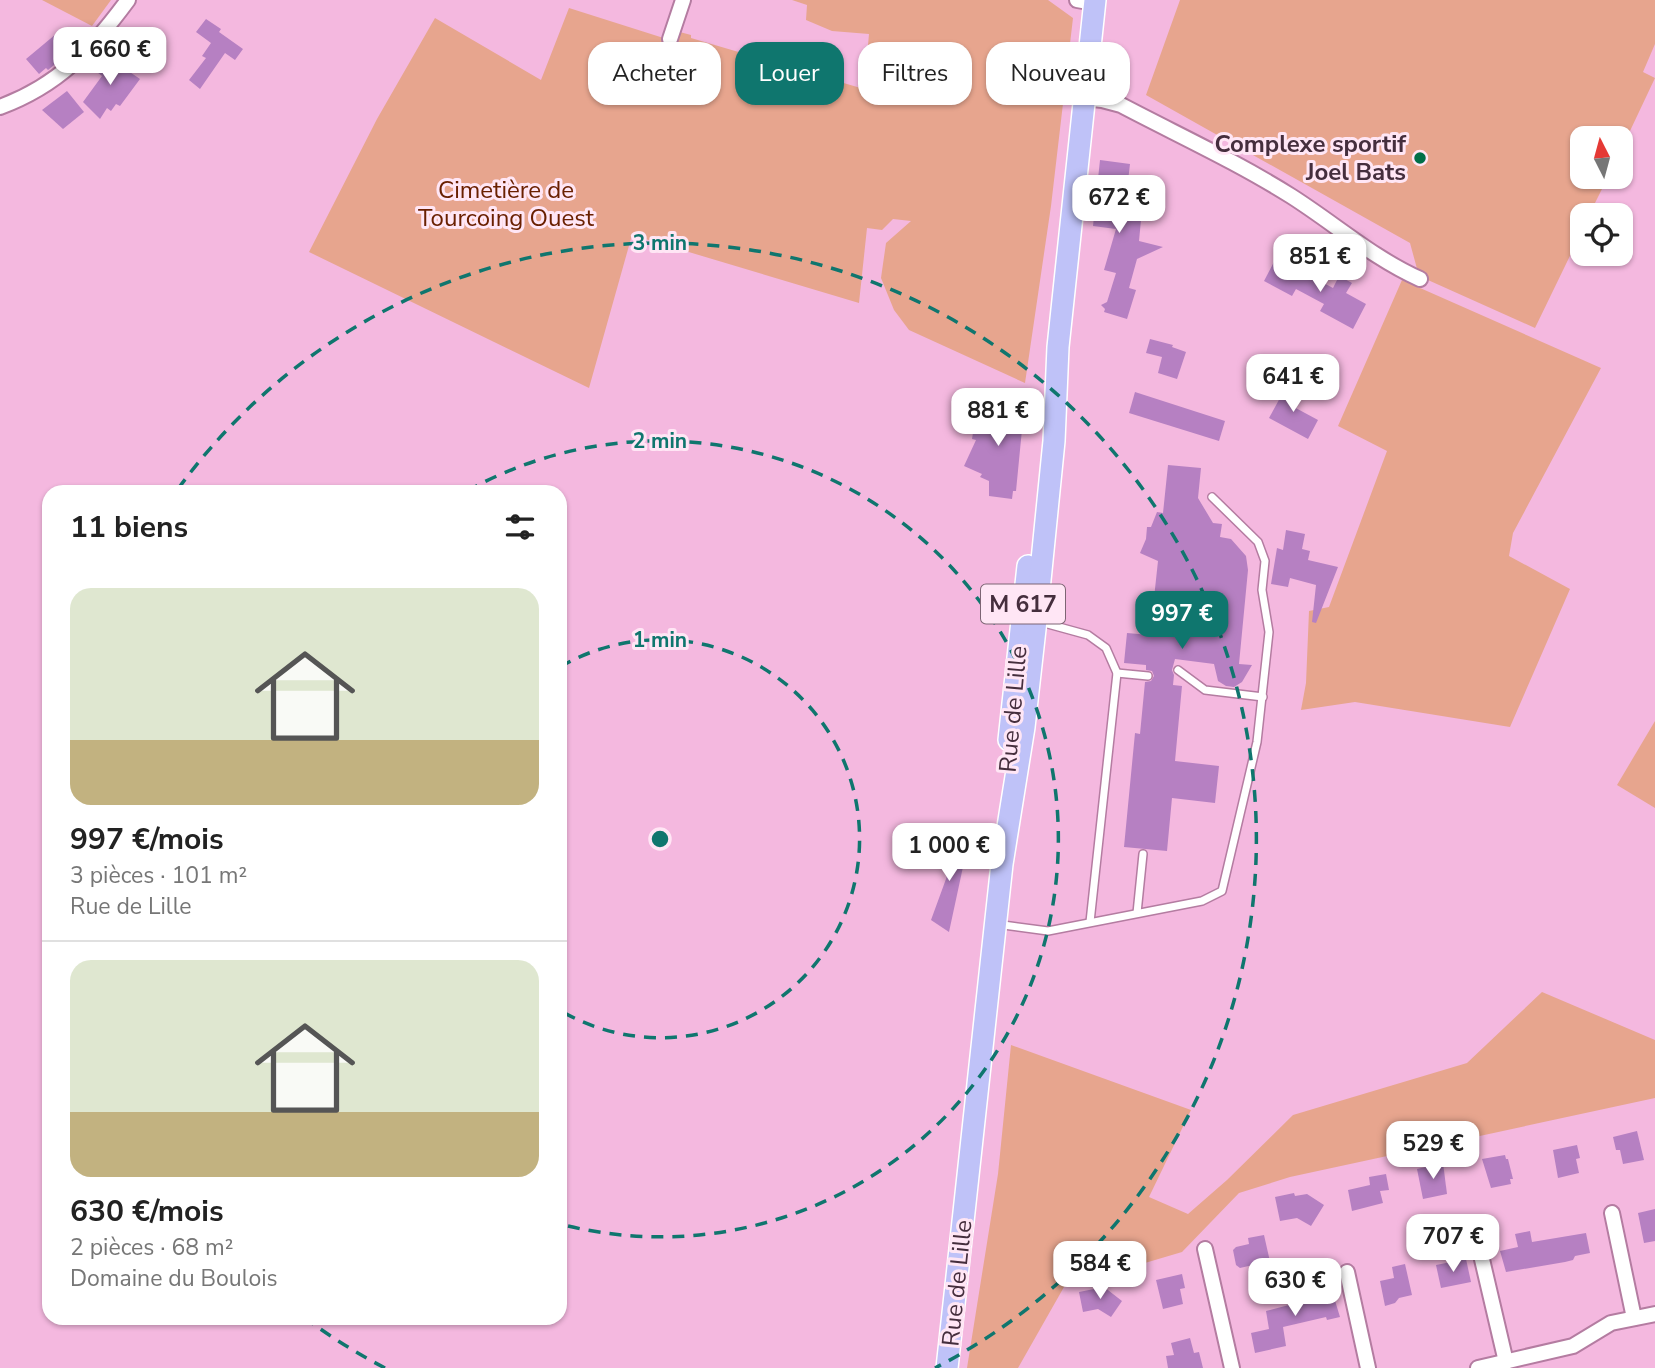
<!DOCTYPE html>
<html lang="fr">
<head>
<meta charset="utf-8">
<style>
	:root { --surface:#fff; --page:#f2f2f2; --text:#222; --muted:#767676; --line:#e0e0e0; --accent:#0f766e }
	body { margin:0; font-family:"Nunito Sans",sans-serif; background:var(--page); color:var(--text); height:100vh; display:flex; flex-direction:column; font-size:26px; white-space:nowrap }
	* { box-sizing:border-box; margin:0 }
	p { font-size:23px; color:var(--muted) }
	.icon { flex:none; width:38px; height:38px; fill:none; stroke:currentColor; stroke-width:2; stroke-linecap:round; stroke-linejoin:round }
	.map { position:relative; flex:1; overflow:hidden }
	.details { position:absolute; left:42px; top:485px; width:525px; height:840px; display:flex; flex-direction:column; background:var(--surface); border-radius:21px; box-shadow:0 2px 5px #0004 }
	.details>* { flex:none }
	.banner { position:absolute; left:588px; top:42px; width:665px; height:63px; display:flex; gap:14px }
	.needle { width:46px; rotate:354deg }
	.buttons { position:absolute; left:1570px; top:126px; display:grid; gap:14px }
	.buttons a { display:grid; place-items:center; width:63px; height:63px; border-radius:14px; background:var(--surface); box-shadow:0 2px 5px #0004; font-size:35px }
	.price { position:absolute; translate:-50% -60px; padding:0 16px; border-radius:14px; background:#fff; color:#222; font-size:23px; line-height:46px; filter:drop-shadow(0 2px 4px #0008) }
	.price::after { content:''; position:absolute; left:50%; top:42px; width:21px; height:16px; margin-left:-10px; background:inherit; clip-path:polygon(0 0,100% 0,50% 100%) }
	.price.on { background:var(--accent); color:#fff }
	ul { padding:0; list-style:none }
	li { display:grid; align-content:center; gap:14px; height:371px; padding:0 28px }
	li+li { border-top:2px solid var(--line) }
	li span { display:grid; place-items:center; height:217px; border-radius:21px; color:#555 }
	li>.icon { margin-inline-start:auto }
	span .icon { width:126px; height:126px; fill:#fffc; stroke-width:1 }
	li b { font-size:30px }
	h2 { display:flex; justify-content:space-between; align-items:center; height:84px; padding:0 28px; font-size:30px }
	.tag { padding:0 24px; border-radius:21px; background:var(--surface); box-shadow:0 2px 5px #0004; font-size:24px; line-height:63px }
	.tag.on { background:var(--accent); color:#fff }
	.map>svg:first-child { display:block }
	.green { fill:#e7a58e }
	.building { fill:#b680c2 }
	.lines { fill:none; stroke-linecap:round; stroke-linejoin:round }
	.lane-casing { stroke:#b47ca1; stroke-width:10 }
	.street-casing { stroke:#b47ca1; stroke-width:18 }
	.primary-casing { stroke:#fff; stroke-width:24 }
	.lane { stroke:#fff; stroke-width:7 }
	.street { stroke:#fff; stroke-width:14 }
	.primary { stroke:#bfc2f8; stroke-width:21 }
	.ring { fill:none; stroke:#0f766e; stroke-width:3.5; stroke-dasharray:12 9 }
	.poi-dot { fill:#006f48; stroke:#ffe6f5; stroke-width:2.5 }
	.labels { text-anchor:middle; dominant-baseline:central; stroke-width:6; stroke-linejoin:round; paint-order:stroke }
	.shield { fill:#ffe6f5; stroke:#7d6574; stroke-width:2 }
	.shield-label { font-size:23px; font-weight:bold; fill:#452e3d }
	.poi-label { font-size:24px; font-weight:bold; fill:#452e3d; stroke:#ffe6f5; text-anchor:end }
	.park-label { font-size:24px; fill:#6a2000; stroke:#ffe6f5 }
	.street-label { font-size:24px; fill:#452e3d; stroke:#ffe6f5 }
	.centre { fill:#0f766e; stroke:#ffe6f5; stroke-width:3.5 }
	.ring-label { font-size:21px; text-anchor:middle; font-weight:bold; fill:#0f766e; stroke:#ffe6f5; stroke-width:6; stroke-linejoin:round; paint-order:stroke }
</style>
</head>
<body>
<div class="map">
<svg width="1655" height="1368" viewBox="0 0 1655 1368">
	<rect width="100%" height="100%" fill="#f4b8df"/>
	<g class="green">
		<path d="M42,0H111L92,26Z"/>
		<path d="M792,0H1048L1073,18L1051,206L1025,383L909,330L894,310L881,278L886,243L911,221L893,219L882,230L867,228L859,303L632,235L589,388L309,252L377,119L435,18L541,80L569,8L673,41L676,31L691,35V38L864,89L869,34L832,31L806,20L807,5Z"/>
		<path d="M1180,0H1655V44L1643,72L1655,78L1621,150L1620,138H1582V177H1608L1589,215H1582V231L1535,328L1419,276L1410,243L1146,95Z"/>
		<path d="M1402,280L1601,368L1513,533L1509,556L1570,589L1510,727L1355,702L1301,710L1306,683L1309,611L1329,607L1387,451L1338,426Z"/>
		<path d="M1655,721V808L1617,785Z"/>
		<path d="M1542,992L1655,1040V1098L1290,1177L1239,1193L1182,1252L1064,1287L1018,1368H967L998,1174L1011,1045L1191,1110L1149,1197L1188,1214L1227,1180L1293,1115L1467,1063Z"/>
	</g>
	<g class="building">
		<path d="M206,19L221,29L219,32L243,49L235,60L225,53L200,89L189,80L206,58L202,56L211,43L196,32Z"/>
		<path d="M62,29L73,42L67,47L71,51L48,70L46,68L39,74L26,59Z"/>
		<path d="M105,55L140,79L120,106L116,104L111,111L107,108L100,119L83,102L102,76L92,68Z"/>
		<path d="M67,91L84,112L63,129L42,110Z"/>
		<path d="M1100,160L1130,164L1124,215L1141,220L1139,241L1163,247L1137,259L1129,288L1136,290L1127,319L1104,312L1105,309L1101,305L1107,302L1116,273L1104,270L1116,229L1093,226Z"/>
		<path d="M1274,262L1301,276L1303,272L1333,288L1339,276L1352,283L1346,293L1366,304L1353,329L1320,311L1324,304L1296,289L1292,296L1264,281Z"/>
		<path d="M1150,339L1173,345L1172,347L1186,352L1177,379L1158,373L1162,357L1146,353Z"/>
		<path d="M1287,385L1300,392L1292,406L1318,420L1308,439L1269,418Z"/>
		<path d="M1135,392L1225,421L1219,441L1129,413Z"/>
		<path d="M995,397L1024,409L1016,491H1013L1012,499L989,496V481L980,477L982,474L964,466L976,440L972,439L976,414L986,419Z"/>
		<path d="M1168,465L1201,468L1198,498L1213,523L1222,524L1220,537L1231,539L1246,556L1248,570L1239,664L1252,665L1242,682L1234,687L1226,686L1218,681L1214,664L1175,659L1172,670L1174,675L1173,685L1182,686L1175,761L1219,766L1215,803L1172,798L1167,851L1124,847L1135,733L1140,734L1145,682L1151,681L1154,676L1152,671L1146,670V665L1124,663L1127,633L1150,635L1158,561L1140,553L1146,539L1147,527H1151L1157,512L1163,513Z"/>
		<path d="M1286,530L1305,534L1302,549L1310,551L1308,560L1338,567L1316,623L1312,622L1316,585L1290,578L1288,587L1271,584L1277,548L1283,550Z"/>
		<path d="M961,837L969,839L949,932L931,920L950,868L931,860L936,848L954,856Z"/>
		<path d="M1637,1131L1644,1160L1623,1164L1620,1150H1616L1613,1137Z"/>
		<path d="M1577,1145L1580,1158L1576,1159L1579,1173L1558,1178L1553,1150Z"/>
		<path d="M1505,1155L1506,1159H1508L1513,1179H1510L1511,1184L1491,1188L1482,1159Z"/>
		<path d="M1443,1163L1447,1194L1423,1199L1417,1169Z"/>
		<path d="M1386,1174L1389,1190L1380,1191L1383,1203L1352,1211L1348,1190L1370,1185L1369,1177Z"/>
		<path d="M1294,1193L1295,1196L1307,1194L1324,1205L1311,1226L1297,1218L1280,1221L1275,1197Z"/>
		<path d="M1655,1209V1241L1644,1243L1638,1213Z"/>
		<path d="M1530,1231L1532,1242L1586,1233L1590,1253L1575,1256L1573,1260L1565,1262L1506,1272L1500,1251L1518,1247L1515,1234Z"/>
		<path d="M1264,1235L1271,1266L1260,1268L1257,1264L1240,1268L1236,1265L1233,1250L1236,1247L1249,1244L1248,1238Z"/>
		<path d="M1466,1259L1471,1282L1441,1288L1436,1265Z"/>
		<path d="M1405,1264L1412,1295L1399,1298L1395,1303L1385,1306L1380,1281L1394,1278L1392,1267Z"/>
		<path d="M1182,1274L1185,1288L1180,1289L1183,1304L1163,1309L1156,1280Z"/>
		<path d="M1327,1284L1330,1295L1333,1294L1340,1317L1327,1320L1326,1317L1283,1327L1286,1346L1255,1353L1251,1333L1269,1329L1266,1311L1308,1300L1307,1288Z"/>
		<path d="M1104,1287L1122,1301L1111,1317L1098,1309L1083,1312L1079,1292Z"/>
		<path d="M1190,1338L1194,1353L1199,1352L1203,1368H1168L1166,1356L1174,1355L1171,1343Z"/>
	</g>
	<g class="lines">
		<g class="lane-casing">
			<g id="lane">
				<path d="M1037,621L1088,635L1106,648L1117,673L1090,922"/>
				<path d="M1178,670L1205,690L1263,697"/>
				<path d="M1117,673L1148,676"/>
				<path d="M1137,913L1143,854"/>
				<path d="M996,924L1048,931L1202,901L1222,891L1257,742L1269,632L1262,590L1265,561L1258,542L1212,497"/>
			</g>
		</g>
		<g class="street-casing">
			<g id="street">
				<path d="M1077,0L1094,3"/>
				<path d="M670,39L683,0"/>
				<path d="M1084,98L1102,100L1121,105C1178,135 1237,162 1291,196C1335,224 1373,258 1420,279"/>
				<path d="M0,107C59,85 91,50 128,0"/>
				<path d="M1612,1213L1634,1318"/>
				<path d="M1477,1238L1506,1362"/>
				<path d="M1205,1249L1232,1368"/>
				<path d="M1347,1272L1368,1368"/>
				<path d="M1478,1368L1573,1346L1611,1323L1655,1314"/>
			</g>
		</g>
		<g class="primary-casing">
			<g id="primary">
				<path d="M1009,740L1028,566"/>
				<path d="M947,1368L1002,864L1024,727L1036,620L1054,441L1058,347L1095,0"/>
			</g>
		</g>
		<use href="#lane" class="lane"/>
		<use href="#street" class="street"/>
		<use href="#primary" class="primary"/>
	</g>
	<g class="ring">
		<path d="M560 667A199 199 0 1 1 561 1011"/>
		<path d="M467 491A398 398 0 1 1 560 1224"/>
		<path d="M385 1368A596 596 0 0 1 305 1318M178 489A596 596 0 1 1 935 1368"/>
	</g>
	<circle class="poi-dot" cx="1420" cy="158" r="7"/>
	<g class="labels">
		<rect class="shield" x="981" y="584.5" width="84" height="39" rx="5"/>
		<g class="shield-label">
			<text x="1023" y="604">M 617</text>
		</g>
		<g class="poi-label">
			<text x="1406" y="144">Complexe sportif<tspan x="1406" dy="28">Joel Bats</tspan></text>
		</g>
		<g class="park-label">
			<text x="506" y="190">Cimetière de<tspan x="506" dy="28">Tourcoing Ouest</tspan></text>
		</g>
		<g class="street-label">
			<text transform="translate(1013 709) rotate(-85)">Rue de Lille</text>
			<text transform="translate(957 1283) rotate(-84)">Rue de Lille</text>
		</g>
	</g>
	<circle cx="660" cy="839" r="10" class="centre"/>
	<g class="ring-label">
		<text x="660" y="250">3 min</text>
		<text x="660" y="448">2 min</text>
		<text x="660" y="647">1 min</text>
	</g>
</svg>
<div class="buttons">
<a><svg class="needle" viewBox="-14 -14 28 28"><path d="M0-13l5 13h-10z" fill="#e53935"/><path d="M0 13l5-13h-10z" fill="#767676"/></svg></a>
<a><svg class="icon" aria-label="locate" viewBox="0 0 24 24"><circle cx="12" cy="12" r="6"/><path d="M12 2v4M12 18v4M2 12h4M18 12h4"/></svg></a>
</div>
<b class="price" style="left:110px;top:87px">1 660 €</b>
<b class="price" style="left:1119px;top:235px">672 €</b>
<b class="price" style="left:1320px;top:294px">851 €</b>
<b class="price" style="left:1293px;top:414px">641 €</b>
<b class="price" style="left:998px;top:448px">881 €</b>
<b class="price on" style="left:1182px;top:651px">997 €</b>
<b class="price" style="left:949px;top:883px">1 000 €</b>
<b class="price" style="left:1433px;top:1181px">529 €</b>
<b class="price" style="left:1453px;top:1274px">707 €</b>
<b class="price" style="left:1100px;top:1301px">584 €</b>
<b class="price" style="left:1295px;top:1318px">630 €</b>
<div class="banner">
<a class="tag">Acheter</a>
<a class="tag on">Louer</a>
<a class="tag">Filtres</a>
<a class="tag">Nouveau</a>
</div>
<section class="details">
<h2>11 biens<svg class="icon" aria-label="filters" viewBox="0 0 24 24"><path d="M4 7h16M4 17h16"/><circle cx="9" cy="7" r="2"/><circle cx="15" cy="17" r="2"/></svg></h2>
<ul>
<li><span style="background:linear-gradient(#dfe7d0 70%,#c2b280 0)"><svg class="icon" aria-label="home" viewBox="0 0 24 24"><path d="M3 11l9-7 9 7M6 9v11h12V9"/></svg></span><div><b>997 €/mois</b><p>3 pièces · 101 m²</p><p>Rue de Lille</p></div></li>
<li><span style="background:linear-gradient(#dfe7d0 70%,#c2b280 0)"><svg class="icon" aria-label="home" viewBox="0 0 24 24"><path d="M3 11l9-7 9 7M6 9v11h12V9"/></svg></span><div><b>630 €/mois</b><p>2 pièces · 68 m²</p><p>Domaine du Boulois</p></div></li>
</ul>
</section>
</div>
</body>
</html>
